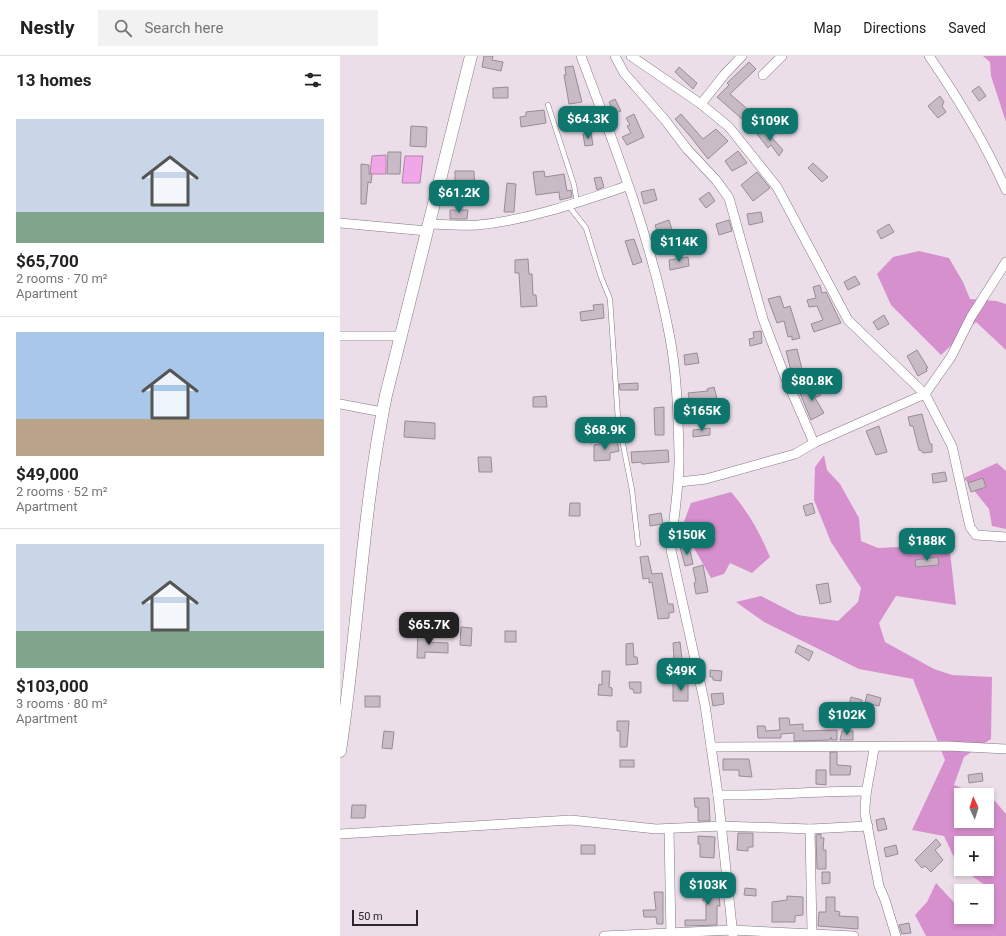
<!DOCTYPE html>
<html lang="en">
<head>
<meta charset="utf-8">
<style>
	:root { --surface:#fff; --page:#f2f2f2; --text:#222; --muted:#767676; --line:#e0e0e0; --accent:#0f766e }
	body { margin:0; font-family:Roboto,sans-serif; background:var(--page); color:var(--text); height:100vh; display:flex; flex-direction:column; font-size:15px; white-space:nowrap }
	* { box-sizing:border-box; margin:0 }
	p { font-size:13px; color:var(--muted) }
	.icon { flex:none; width:22px; height:22px; fill:none; stroke:currentColor; stroke-width:2; stroke-linecap:round; stroke-linejoin:round }
	.map { position:relative; flex:1; overflow:hidden }
	.side { display:flex; flex-direction:column; background:var(--surface); width:340px }
	.side>* { flex:none }
	.needle { width:26px; rotate:356deg }
	.buttons { position:absolute; left:614px; top:732px; display:grid; gap:8px }
	.buttons a { display:grid; place-items:center; width:40px; height:40px; border-radius:0px; background:var(--surface); box-shadow:0 2px 6px #0003; font-size:20px }
	.scale { position:absolute; left:12px; bottom:10px; width:66px; box-sizing:border-box; padding-left:4px; border:2px solid #2c272b; border-top:0; font-size:11px; line-height:14px; white-space:nowrap; color:#2c272b; -webkit-text-stroke:3px #ebdee9; paint-order:stroke }
	.price { position:absolute; translate:-50% -34px; padding:0 9px; border-radius:8px; background:var(--accent); color:#fff; font-size:13px; line-height:26px; filter:drop-shadow(0 1px 2px #0008) }
	.price::after { content:''; position:absolute; left:50%; top:24px; width:12px; height:9px; margin-left:-6px; background:inherit; clip-path:polygon(0 0,100% 0,50% 100%) }
	.price.active { background:#222; color:#fff }
	ul { padding:0; list-style:none }
	li { display:grid; align-content:center; gap:8px; height:212px; padding:0 16px }
	li+li { border-top:1px solid var(--line) }
	li span { display:grid; place-items:center; height:124px; border-radius:0px; color:#555 }
	li>.icon { margin-inline-start:auto }
	span .icon { width:72px; height:72px; fill:#fffc; stroke-width:1 }
	li b { font-size:17px }
	h2 { display:flex; justify-content:space-between; align-items:center; height:48px; padding:0 16px; font-size:17px }
	header { display:flex; align-items:center; gap:24px; box-sizing:border-box; height:56px; padding:0 20px; background:var(--surface); border-bottom:1px solid var(--line) }
	header strong { font-size:19px }
	nav { display:flex; gap:22px; margin-inline-start:auto; font-size:14px }
	.search { width:280px; height:36px; background:var(--page); display:flex; align-items:center; gap:10px; box-sizing:border-box; padding:0 14px; border-radius:0px; color:var(--muted); font-size:15px }
	main { display:flex; flex:1; min-height:0 }
	.map>svg:first-child { display:block }
	.forest { fill:#d790ce }
	.water { fill:#f0a7e7; stroke:#b581af }
	.building { fill:#c8bbc6; stroke:#988c96 }
	.lines { fill:none; stroke-linecap:round; stroke-linejoin:round }
	.service-casing { stroke:#847882; stroke-width:5.5 }
	.minor-casing { stroke:#847882; stroke-width:10 }
	.secondary-casing { stroke:#847882; stroke-width:13 }
	.service { stroke:#fff; stroke-width:4.5 }
	.minor { stroke:#fff; stroke-width:9 }
	.secondary { stroke:#fff; stroke-width:12 }
</style>
</head>
<body>
<header>
<strong>Nestly</strong>
<div class="search"><svg class="icon" aria-label="search" viewBox="0 0 24 24"><circle cx="10" cy="10" r="6"/><path d="M15 15l6 6"/></svg>Search here</div>
<nav><a>Map</a><a>Directions</a><a>Saved</a></nav>
</header>
<main>
<section class="side">
<h2>13 homes<svg class="icon" aria-label="filters" viewBox="0 0 24 24"><path d="M4 7h16M4 17h16"/><circle cx="9" cy="7" r="2"/><circle cx="15" cy="17" r="2"/></svg></h2>
<ul>
<li><span style="background:linear-gradient(#c9d6e8 75%,#7fa58c 0)"><svg class="icon" aria-label="home" viewBox="0 0 24 24"><path d="M3 11l9-7 9 7M6 9v11h12V9"/></svg></span><div><b>$65,700</b><p>2 rooms · 70 m²</p><p>Apartment</p></div></li>
<li><span style="background:linear-gradient(#a9c7e8 70%,#b9a48a 0)"><svg class="icon" aria-label="home" viewBox="0 0 24 24"><path d="M3 11l9-7 9 7M6 9v11h12V9"/></svg></span><div><b>$49,000</b><p>2 rooms · 52 m²</p><p>Apartment</p></div></li>
<li><span style="background:linear-gradient(#c9d6e8 70%,#7fa58c 0)"><svg class="icon" aria-label="home" viewBox="0 0 24 24"><path d="M3 11l9-7 9 7M6 9v11h12V9"/></svg></span><div><b>$103,000</b><p>3 rooms · 80 m²</p><p>Apartment</p></div></li>
</ul>
</section>
<div class="map">
<svg width="666" height="880" viewBox="0 0 666 880">
	<rect width="100%" height="100%" fill="#ebdee9"/>
	<g class="forest">
		<path d="M643,0H666V66L651,20L650,6Z"/>
		<path d="M579,195L609,202L623,226L630,243L656,245L666,248V294L636,266L601,299L551,249L537,218L553,201Z"/>
		<path d="M484,399L487,414L500,428L519,462L521,485L538,492L581,490L586,493L609,487L616,549L556,540L539,567L545,586L594,613L612,619L652,621L651,683L624,701L614,729L640,739H621V765H647V742L655,745L666,758V880H586L575,859L587,846L596,827L621,854V861H635L642,864L651,856L652,834L622,813H647V787H621V812L618,810L604,780L572,774L605,704L573,623L519,613L424,566L396,546L421,540L458,559L498,565L518,546L521,532L491,486L474,444L475,411Z"/>
		<path d="M657,407L666,415V473L652,470L649,453L624,422Z"/>
		<path d="M391,436C409,457 419,475 430,501L412,517L390,507L384,518L371,522L342,471L351,447Z"/>
	</g>
	<g class="water">
		<path d="M46,99V118H30L32,100Z"/>
		<path d="M65,100H83L80,127H62Z"/>
	</g>
	<g class="building">
		<path d="M144,0H153L152,4L163,6L161,15L142,11Z"/>
		<path d="M409,6L416,13L390,38L418,62L410,70L377,41L389,29L387,27Z"/>
		<path d="M233,10L242,46L229,48L224,19H226L225,11Z"/>
		<path d="M339,11L357,27L353,33L335,16Z"/>
		<path d="M639,30L646,40L639,45L632,35Z"/>
		<path d="M168,31V42H153V32Z"/>
		<path d="M600,40L604,46L602,50L606,56L598,62L588,50Z"/>
		<path d="M275,43L281,55L274,58L269,46Z"/>
		<path d="M204,54L206,67L181,71L180,61L186,60V56Z"/>
		<path d="M294,58L304,81L287,89L282,81L291,77L287,70L290,69L286,62Z"/>
		<path d="M341,58L363,83L376,73L388,85L368,103L350,80L335,63Z"/>
		<path d="M71,70L87,71L86,91L70,90Z"/>
		<path d="M424,73L443,94L439,100L431,89L428,92L417,78Z"/>
		<path d="M251,77L253,89L245,90L243,78Z"/>
		<path d="M398,95L407,107L392,115L385,105Z"/>
		<path d="M48,96H61L60,118H47Z"/>
		<path d="M473,107L488,121L482,126L468,112Z"/>
		<path d="M21,108L29,109V118H32L31,127L28,126L26,148H21Z"/>
		<path d="M115,115H134L135,139H115Z"/>
		<path d="M204,115L205,121L224,118L227,135L231,134L232,141L220,144L219,136L196,139L193,116Z"/>
		<path d="M417,116L430,132L413,145L401,129Z"/>
		<path d="M261,121L264,131L257,134L254,122Z"/>
		<path d="M167,127L176,128L174,156H164Z"/>
		<path d="M314,133L317,144L304,148L301,136Z"/>
		<path d="M369,136L375,145L366,152L359,143Z"/>
		<path d="M110,154H128L127,163H110Z"/>
		<path d="M421,156L423,166L409,169L407,158Z"/>
		<path d="M329,164L332,174L318,178L315,169Z"/>
		<path d="M389,164L392,175L379,179L376,168Z"/>
		<path d="M549,168L554,176L541,183L537,175Z"/>
		<path d="M294,183L302,206L293,209L285,185Z"/>
		<path d="M348,201L349,210L330,214L329,204Z"/>
		<path d="M188,203L189,218H192L193,239H196L197,250L181,251L179,217H175V204Z"/>
		<path d="M515,220L520,228L508,234L504,226Z"/>
		<path d="M480,229L482,237L486,236L501,267L474,276L471,268L483,264L477,250L469,251L467,244L476,242L473,231Z"/>
		<path d="M440,240L444,252L450,250L460,282L452,284V280L448,281L444,265L437,267L428,243Z"/>
		<path d="M263,248L264,262L241,265L240,256L254,254L253,249Z"/>
		<path d="M544,259L549,268L538,274L533,266Z"/>
		<path d="M421,275L422,287L410,290L409,283L414,282L413,276Z"/>
		<path d="M457,293L462,313L451,315L446,295Z"/>
		<path d="M577,294L588,312H586L587,315L578,320L567,300Z"/>
		<path d="M357,297L359,307L345,309L344,299Z"/>
		<path d="M298,327V334H280L279,328Z"/>
		<path d="M477,329L481,339L475,342L484,357L471,364L460,337Z"/>
		<path d="M374,331L377,343L354,349V346H350L348,337L368,335L367,333Z"/>
		<path d="M206,340L207,351H193V341Z"/>
		<path d="M324,351V379H315L314,352Z"/>
		<path d="M582,358L590,388H592V396L583,397L582,395L579,394L573,370H570L568,361Z"/>
		<path d="M65,365L95,367V383L64,381Z"/>
		<path d="M539,370L547,396L536,399L526,375Z"/>
		<path d="M370,372V379L353,381V374Z"/>
		<path d="M259,376V386L250,387V377Z"/>
		<path d="M277,384L279,395L270,397V404L254,405V389Z"/>
		<path d="M328,394L329,406L302,408L301,406L292,407L291,396Z"/>
		<path d="M138,401H151L152,416H139Z"/>
		<path d="M605,416L607,425L593,427L592,418Z"/>
		<path d="M643,422L646,431L631,436L628,427Z"/>
		<path d="M230,447H240V460H229Z"/>
		<path d="M472,447L475,457L466,460L463,450Z"/>
		<path d="M321,457L323,468L310,470L309,459Z"/>
		<path d="M349,490L353,508L345,510L340,491Z"/>
		<path d="M308,500L312,518L322,517L328,548H333L334,556L329,557V562L318,563L312,526L309,527V522L303,523L300,501Z"/>
		<path d="M598,501L599,509L576,511L575,504Z"/>
		<path d="M363,509L368,536L356,538L354,527L356,526L353,512Z"/>
		<path d="M488,527L491,546L480,548L476,529Z"/>
		<path d="M121,571L132,572L131,590L120,589Z"/>
		<path d="M78,574H86V586L108,587V597L85,596V602H77Z"/>
		<rect x="165" y="575" width="11" height="11"/>
		<path d="M340,586L343,612L329,613V603L334,602L333,587Z"/>
		<path d="M293,587L294,601H297L298,608L286,609V588Z"/>
		<path d="M458,589L473,596L469,605L455,596Z"/>
		<path d="M370,614L382,615L381,625L373,624V621H370Z"/>
		<path d="M262,615H270L269,631L272,632V640L258,639L259,628L262,629Z"/>
		<path d="M289,626H301V637H294L293,633H290Z"/>
		<path d="M348,626V645H333V627Z"/>
		<path d="M383,637L384,648L373,650L371,638Z"/>
		<path d="M527,638L541,642L539,650L525,647Z"/>
		<rect x="25" y="640" width="15" height="11"/>
		<path d="M511,641L522,644L521,658L515,657V662L506,660Z"/>
		<path d="M439,662H449L450,669L463,668V675L497,674V684H491V681L490,684L454,685V677L441,678V682H418L417,670H425L426,675L440,674Z"/>
		<path d="M277,665H289L287,691H280V675H277Z"/>
		<path d="M44,675L54,676L52,693L42,692Z"/>
		<path d="M502,675H513V684H500Z"/>
		<path d="M490,696H497V709L511,710L510,719H490Z"/>
		<path d="M383,703H409L412,721L399,720V714H383Z"/>
		<rect x="280" y="704" width="14" height="7"/>
		<path d="M476,714H486V729L476,728Z"/>
		<path d="M642,717L643,725L629,727L628,719Z"/>
		<path d="M354,742H369L370,765H358V751H355Z"/>
		<path d="M12,749H26L25,762H11Z"/>
		<path d="M544,762L547,773L538,775L536,764Z"/>
		<path d="M398,777H413V791H408V795L397,794Z"/>
		<path d="M481,778V782H484L483,794H486V813H477L476,779Z"/>
		<path d="M358,780L375,781L374,802L360,801V788H358Z"/>
		<path d="M596,783L601,789L595,794L603,804L591,816L585,810L582,812L575,804Z"/>
		<rect x="241" y="789" width="14" height="9"/>
		<path d="M556,789L558,798L546,801L544,792Z"/>
		<path d="M482,816H490V827L482,828Z"/>
		<path d="M378,827L380,850H377V869L345,870V864H366V845H363L362,828Z"/>
		<path d="M405,832L416,833V840L404,839Z"/>
		<path d="M314,836H323V868H317L316,861H304L303,854H316Z"/>
		<path d="M447,840L463,841V859L455,860V866H432V846L447,844Z"/>
		<path d="M486,841H495V855L500,856L499,860L518,861V873L478,870L479,856H486Z"/>
		<path d="M569,867L571,877L562,878L559,869Z"/>
	</g>
	<g class="lines">
		<g class="service-casing">
			<g id="service">
				<path d="M208,49L234,129L237,146"/>
				<path d="M228,149L246,172L261,221L270,243L278,363L292,434L298,488"/>
			</g>
		</g>
		<g class="minor-casing">
			<g id="minor">
				<path d="M241,0C275,91 311,182 329,277C337,316 338,358 339,397C340,430 333,462 331,494L365,649L378,739L393,880"/>
				<path d="M275,0L284,17L325,64L347,93L376,124L389,142L423,263L444,318L474,387"/>
				<path d="M291,0L361,48L389,71L437,131L508,264L585,338L612,390L630,471L636,479L666,481"/>
				<path d="M589,0C618,42 645,87 666,134"/>
				<path d="M423,19L442,0"/>
				<path d="M361,48L384,19L402,0"/>
				<path d="M0,167L87,175"/>
				<path d="M89,168C105,168 122,170 138,169C189,164 239,146 287,130"/>
				<path d="M0,280H61"/>
				<path d="M0,348L42,356"/>
				<path d="M339,426L366,423L455,398L474,387L585,338L611,301L631,261L666,206"/>
				<path d="M371,691L607,690L666,693"/>
				<path d="M534,691C532,713 524,735 525,758L539,830L545,844L556,880"/>
				<path d="M378,739C428,740 477,735 526,735"/>
				<path d="M329,773L331,880"/>
				<path d="M470,773L472,877"/>
				<path d="M0,778L231,764L316,773L382,770L470,773L528,770"/>
				<path d="M264,880L392,874L514,880"/>
			</g>
		</g>
		<g class="secondary-casing">
			<path id="secondary" d="M0,695C18,577 22,456 46,339L131,0"/>
		</g>
		<use href="#service" class="service"/>
		<use href="#minor" class="minor"/>
		<use href="#secondary" class="secondary"/>
	</g>
</svg>
<div class="buttons">
<a><svg class="needle" viewBox="-14 -14 28 28"><path d="M0-13l5 13h-10z" fill="#e53935"/><path d="M0 13l5-13h-10z" fill="#767676"/></svg></a>
<a>+</a>
<a>−</a>
</div>
<div class="scale">50 m</div>
<b class="price" style="left:248px;top:84px">$64.3K</b>
<b class="price" style="left:430px;top:86px">$109K</b>
<b class="price" style="left:119px;top:158px">$61.2K</b>
<b class="price" style="left:339px;top:207px">$114K</b>
<b class="price" style="left:472px;top:346px">$80.8K</b>
<b class="price" style="left:362px;top:376px">$165K</b>
<b class="price" style="left:265px;top:395px">$68.9K</b>
<b class="price" style="left:347px;top:500px">$150K</b>
<b class="price" style="left:587px;top:506px">$188K</b>
<b class="price active" style="left:89px;top:590px">$65.7K</b>
<b class="price" style="left:341px;top:636px">$49K</b>
<b class="price" style="left:507px;top:680px">$102K</b>
<b class="price" style="left:368px;top:850px">$103K</b>
</div>
</main>
</body>
</html>
